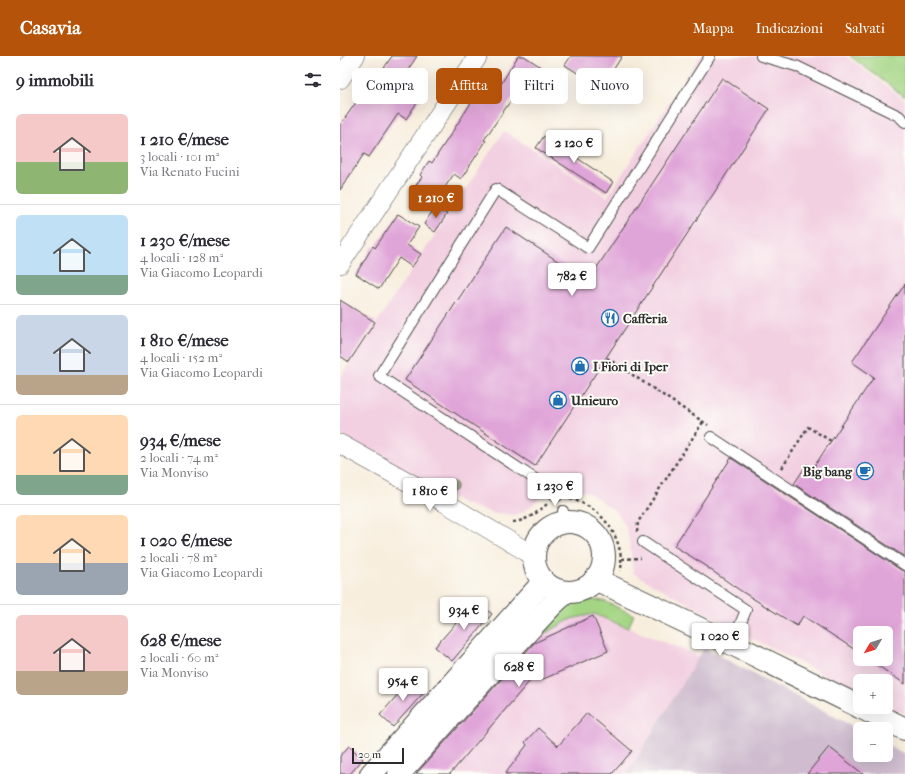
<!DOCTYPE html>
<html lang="it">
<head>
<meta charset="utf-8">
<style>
	:root { --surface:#fff; --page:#f7f7f7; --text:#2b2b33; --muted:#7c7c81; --line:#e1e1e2; --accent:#b45309 }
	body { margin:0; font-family:"IM FELL French Canon",serif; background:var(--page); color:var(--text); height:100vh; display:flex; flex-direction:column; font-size:15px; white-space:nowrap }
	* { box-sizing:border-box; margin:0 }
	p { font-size:13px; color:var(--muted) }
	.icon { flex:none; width:22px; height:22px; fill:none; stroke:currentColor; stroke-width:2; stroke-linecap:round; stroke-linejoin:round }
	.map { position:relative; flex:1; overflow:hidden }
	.sheet { display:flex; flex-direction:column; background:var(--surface); width:340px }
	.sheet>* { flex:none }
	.guide { position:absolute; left:12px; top:12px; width:380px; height:36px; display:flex; gap:8px }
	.needle { width:26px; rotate:231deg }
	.buttons { position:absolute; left:513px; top:570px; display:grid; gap:8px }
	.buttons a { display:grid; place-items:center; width:40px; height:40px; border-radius:6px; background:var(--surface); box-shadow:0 4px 16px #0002; font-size:20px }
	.scale { position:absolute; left:12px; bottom:10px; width:52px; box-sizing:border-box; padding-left:4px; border:2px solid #2b2b2b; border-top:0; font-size:11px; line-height:14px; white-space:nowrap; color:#2b2b2b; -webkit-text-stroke:3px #fdfcf7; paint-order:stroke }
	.price { position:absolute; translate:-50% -34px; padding:0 9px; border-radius:4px; background:#fff; color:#222; font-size:13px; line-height:26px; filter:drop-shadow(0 1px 2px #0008) }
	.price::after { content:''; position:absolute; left:50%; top:24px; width:12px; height:9px; margin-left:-6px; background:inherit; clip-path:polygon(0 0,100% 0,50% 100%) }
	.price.on { background:var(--accent); color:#fff }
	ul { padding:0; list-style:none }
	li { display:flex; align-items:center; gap:12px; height:100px; padding:0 16px }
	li+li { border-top:1px solid var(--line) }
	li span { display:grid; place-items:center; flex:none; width:112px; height:80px; border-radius:6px; color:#555 }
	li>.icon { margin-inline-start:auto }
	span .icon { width:48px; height:48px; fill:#fffc; stroke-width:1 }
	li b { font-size:17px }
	h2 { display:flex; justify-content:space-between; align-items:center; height:48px; padding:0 16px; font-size:17px }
	.tag { padding:0 14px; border-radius:6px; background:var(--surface); box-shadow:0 4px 16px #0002; font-size:14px; line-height:36px }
	.tag.on { background:var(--accent); color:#fff }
	header { display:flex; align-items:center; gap:24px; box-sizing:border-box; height:56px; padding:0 20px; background:var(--accent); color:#fff }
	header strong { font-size:19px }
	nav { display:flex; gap:22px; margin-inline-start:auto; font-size:14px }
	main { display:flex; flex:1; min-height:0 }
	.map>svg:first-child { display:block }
	.built { fill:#f2cfe1; fill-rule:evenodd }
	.industrial { fill:#cfbdcf }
	.green { fill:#a4d584; stroke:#688058 }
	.building { fill:#e0a5d8 }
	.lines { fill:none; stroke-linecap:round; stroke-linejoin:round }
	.service-casing { stroke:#4a4846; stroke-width:12 }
	.minor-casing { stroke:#4a4846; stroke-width:20 }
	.tertiary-casing { stroke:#4a4846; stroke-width:24 }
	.path { stroke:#4a4846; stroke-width:2.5; stroke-dasharray:3 3; stroke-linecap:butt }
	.service { stroke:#fff; stroke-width:10 }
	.minor { stroke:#fff; stroke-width:19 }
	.tertiary { stroke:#fff; stroke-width:22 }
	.tree { fill:#9b9f8a }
	.labels { text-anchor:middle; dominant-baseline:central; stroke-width:4; stroke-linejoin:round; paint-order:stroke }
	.poi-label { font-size:13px; font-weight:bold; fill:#2b2b2b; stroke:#fdfcf7; text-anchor:start }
</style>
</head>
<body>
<header>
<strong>Casavia</strong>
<nav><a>Mappa</a><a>Indicazioni</a><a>Salvati</a></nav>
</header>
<main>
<section class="sheet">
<h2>9 immobili<svg class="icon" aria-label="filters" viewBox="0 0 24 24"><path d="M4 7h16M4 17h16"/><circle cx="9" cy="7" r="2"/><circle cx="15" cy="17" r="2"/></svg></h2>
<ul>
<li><span style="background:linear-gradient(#f6c9c9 60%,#8fb573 0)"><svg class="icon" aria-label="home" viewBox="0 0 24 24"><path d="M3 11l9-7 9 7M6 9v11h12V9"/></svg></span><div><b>1 210 €/mese</b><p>3 locali · 101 m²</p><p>Via Renato Fucini</p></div></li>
<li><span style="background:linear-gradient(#bfe0f5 75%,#7fa58c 0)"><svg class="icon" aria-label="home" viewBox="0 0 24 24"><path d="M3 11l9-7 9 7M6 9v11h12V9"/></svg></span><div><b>1 230 €/mese</b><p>4 locali · 128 m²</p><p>Via Giacomo Leopardi</p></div></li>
<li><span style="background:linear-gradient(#c9d6e8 75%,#b9a48a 0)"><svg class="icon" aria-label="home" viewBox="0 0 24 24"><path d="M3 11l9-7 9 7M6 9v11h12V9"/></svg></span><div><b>1 810 €/mese</b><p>4 locali · 152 m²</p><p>Via Giacomo Leopardi</p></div></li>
<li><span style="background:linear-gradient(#ffd9b3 75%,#7fa58c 0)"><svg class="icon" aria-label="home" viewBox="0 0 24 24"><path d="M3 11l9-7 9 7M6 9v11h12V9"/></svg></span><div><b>934 €/mese</b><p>2 locali · 74 m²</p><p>Via Monviso</p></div></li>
<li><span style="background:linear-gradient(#ffd9b3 60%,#9aa5b1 0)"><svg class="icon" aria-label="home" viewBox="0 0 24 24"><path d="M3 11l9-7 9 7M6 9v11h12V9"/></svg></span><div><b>1 020 €/mese</b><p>2 locali · 78 m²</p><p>Via Giacomo Leopardi</p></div></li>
<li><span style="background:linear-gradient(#f6c9c9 70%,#b9a48a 0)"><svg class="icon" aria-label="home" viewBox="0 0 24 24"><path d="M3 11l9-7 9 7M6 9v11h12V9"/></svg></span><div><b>628 €/mese</b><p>2 locali · 60 m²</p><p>Via Monviso</p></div></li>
</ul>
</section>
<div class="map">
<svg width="565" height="718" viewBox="0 0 565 718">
	<rect width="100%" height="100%" fill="#fdfcf7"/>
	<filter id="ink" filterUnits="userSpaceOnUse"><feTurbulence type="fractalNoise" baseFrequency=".025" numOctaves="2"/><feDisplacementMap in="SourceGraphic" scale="8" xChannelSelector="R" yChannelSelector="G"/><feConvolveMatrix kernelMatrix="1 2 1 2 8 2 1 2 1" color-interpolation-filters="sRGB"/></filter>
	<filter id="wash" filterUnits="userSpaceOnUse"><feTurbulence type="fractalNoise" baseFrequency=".012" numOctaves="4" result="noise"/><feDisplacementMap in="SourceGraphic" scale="16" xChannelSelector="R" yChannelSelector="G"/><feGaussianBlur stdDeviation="0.9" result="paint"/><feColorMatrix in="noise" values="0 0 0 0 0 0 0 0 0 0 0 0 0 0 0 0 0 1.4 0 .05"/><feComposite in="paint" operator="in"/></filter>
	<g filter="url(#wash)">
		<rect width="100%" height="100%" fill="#f8eede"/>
		<g class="built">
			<path d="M360,0H506L565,44V658L546,650V625H520V637L397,575L293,517L291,495L286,471L276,455L248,436L228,432L202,441L183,456L174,459L153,457L124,448L0,378V322L164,75L267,141ZM520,577H546V603H520Z"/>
			<path d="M253,558L359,600L287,718H75L190,587L231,563Z"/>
		</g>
		<path class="industrial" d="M364,592L520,674V699H546V688L565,698V718H287Z"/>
		<g class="green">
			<path d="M510,0H565V41Z"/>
			<path d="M253,544L264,545L294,559L288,572L254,558L231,563L199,581L225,553L236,546Z"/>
		</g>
		<g id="blocks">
			<g class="building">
				<path d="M52,0H77L62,23L83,38L66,63L58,58L29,101L24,98L0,134V69L17,45L20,48Z"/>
				<path d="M178,0H184L204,13L194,28L186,22L144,84L146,85L121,123L114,118L94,147L73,133L82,121L80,119L89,105L92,107L131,47L128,45L147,18L161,28Z"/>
				<path d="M231,0H282L263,30L243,17L242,20L225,9Z"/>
				<path d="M382,22L429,53L195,410L65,324L166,171L248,225Z"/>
				<path d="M204,80L273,126L266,137L196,92Z"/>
				<path d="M96,150L107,158L95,176L84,168Z"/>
				<path d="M58,158L79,171L67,189L81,198L72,211L59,202L39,233L16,218L33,190L35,192Z"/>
				<path d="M565,228V501L454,428L467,408L473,412L534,321L512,306Z"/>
				<path d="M0,244L35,266L9,306L0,300Z"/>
				<path d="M391,402L561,514L565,515V628L528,603H546V577H520V597L463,560L457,570L401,535L368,512V511L334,490Z"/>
				<path d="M136,544L152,558L112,605L95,591Z"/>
				<path d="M253,560L268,595L201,624L194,620L110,718H76L194,587Z"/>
				<path d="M73,621L86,634L53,671L40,659Z"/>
				<path d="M247,657L292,695L272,718H165L187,689L185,686L198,672L218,690Z"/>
				<path d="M9,690L23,703L10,718H0V700Z"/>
				<path d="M489,691L523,718H467Z"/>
			</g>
		</g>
	</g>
	<g filter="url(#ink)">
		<use href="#blocks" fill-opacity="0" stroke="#4a4846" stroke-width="1"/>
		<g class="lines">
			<g class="service-casing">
				<g id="service">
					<path d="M421,0L456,10L559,60L565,66"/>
					<path d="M371,381L565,509"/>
					<path d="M217,440L198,425L39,320L156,133L248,192L370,0"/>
					<path d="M223,455L225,466"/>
					<path d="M303,486L406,554L392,588"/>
				</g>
			</g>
			<g class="minor-casing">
				<g id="minor">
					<path d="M0,23L15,0"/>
					<path d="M0,208L138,0"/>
					<path d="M0,388L104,446L184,494L194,503"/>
				</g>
			</g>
			<g class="tertiary-casing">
				<g id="tertiary">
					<circle cx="229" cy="501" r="35"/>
					<path d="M255,523L392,588L520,651"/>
					<path d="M520,651L565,673"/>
					<path d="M31,718L198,532L202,523"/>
					<path d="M59,718L176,588L211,550L226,536"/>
				</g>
			</g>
			<g class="path">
				<path d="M267,302L368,369"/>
				<path d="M442,412L468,371L491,385"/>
				<path d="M230,443C263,451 284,482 281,515"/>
				<path d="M173,466C186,465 197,457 207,448"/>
				<path d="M297,476L298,466L363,366"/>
				<path d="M282,503L301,502"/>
			</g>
			<use href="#service" class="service"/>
			<use href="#minor" class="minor"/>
			<use href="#tertiary" class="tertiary"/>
		</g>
		<circle class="tree" cx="114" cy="429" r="6"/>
	</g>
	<defs>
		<g id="restaurant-ring" transform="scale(0.9)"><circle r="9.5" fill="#fdfcf7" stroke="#1f6fb2" stroke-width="1.5"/><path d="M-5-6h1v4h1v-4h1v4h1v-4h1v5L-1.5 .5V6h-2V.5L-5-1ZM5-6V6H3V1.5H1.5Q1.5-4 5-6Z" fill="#1f6fb2"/></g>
		<g id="shop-ring" transform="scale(0.9)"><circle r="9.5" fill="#fdfcf7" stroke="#1f6fb2" stroke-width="1.5"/><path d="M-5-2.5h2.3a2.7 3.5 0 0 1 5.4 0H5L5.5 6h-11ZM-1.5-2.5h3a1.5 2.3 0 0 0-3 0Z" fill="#1f6fb2"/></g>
		<g id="cafe-ring" transform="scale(0.9)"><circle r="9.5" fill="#fdfcf7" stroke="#1f6fb2" stroke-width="1.5"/><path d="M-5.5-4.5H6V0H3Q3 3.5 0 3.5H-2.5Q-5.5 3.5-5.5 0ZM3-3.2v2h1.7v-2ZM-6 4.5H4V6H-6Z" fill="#1f6fb2"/></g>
	</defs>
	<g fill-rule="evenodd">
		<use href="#restaurant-ring" x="270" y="262"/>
		<use href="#shop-ring" x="240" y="310"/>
		<use href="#shop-ring" x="218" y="344"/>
		<use href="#cafe-ring" x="525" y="415"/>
	</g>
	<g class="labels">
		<g class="poi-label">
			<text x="283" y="262">Cafferia</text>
			<text x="253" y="310">I Fiori di Iper</text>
			<text x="231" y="344">Unieuro</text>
			<text x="512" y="415" text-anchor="end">Big bang</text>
		</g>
	</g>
</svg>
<div class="buttons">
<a><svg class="needle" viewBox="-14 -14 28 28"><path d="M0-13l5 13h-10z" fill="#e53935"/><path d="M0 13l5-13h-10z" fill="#7c7c81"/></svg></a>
<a>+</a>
<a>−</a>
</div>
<div class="scale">20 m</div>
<b class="price" style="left:234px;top:108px">2 120 €</b>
<b class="price on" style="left:96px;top:163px">1 210 €</b>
<b class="price" style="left:232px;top:241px">782 €</b>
<b class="price" style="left:215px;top:451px">1 230 €</b>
<b class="price" style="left:90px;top:456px">1 810 €</b>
<b class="price" style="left:124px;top:575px">934 €</b>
<b class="price" style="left:380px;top:601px">1 020 €</b>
<b class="price" style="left:179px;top:632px">628 €</b>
<b class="price" style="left:63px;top:646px">954 €</b>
<div class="guide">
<a class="tag">Compra</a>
<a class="tag on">Affitta</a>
<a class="tag">Filtri</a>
<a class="tag">Nuovo</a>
</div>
</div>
</main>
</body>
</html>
